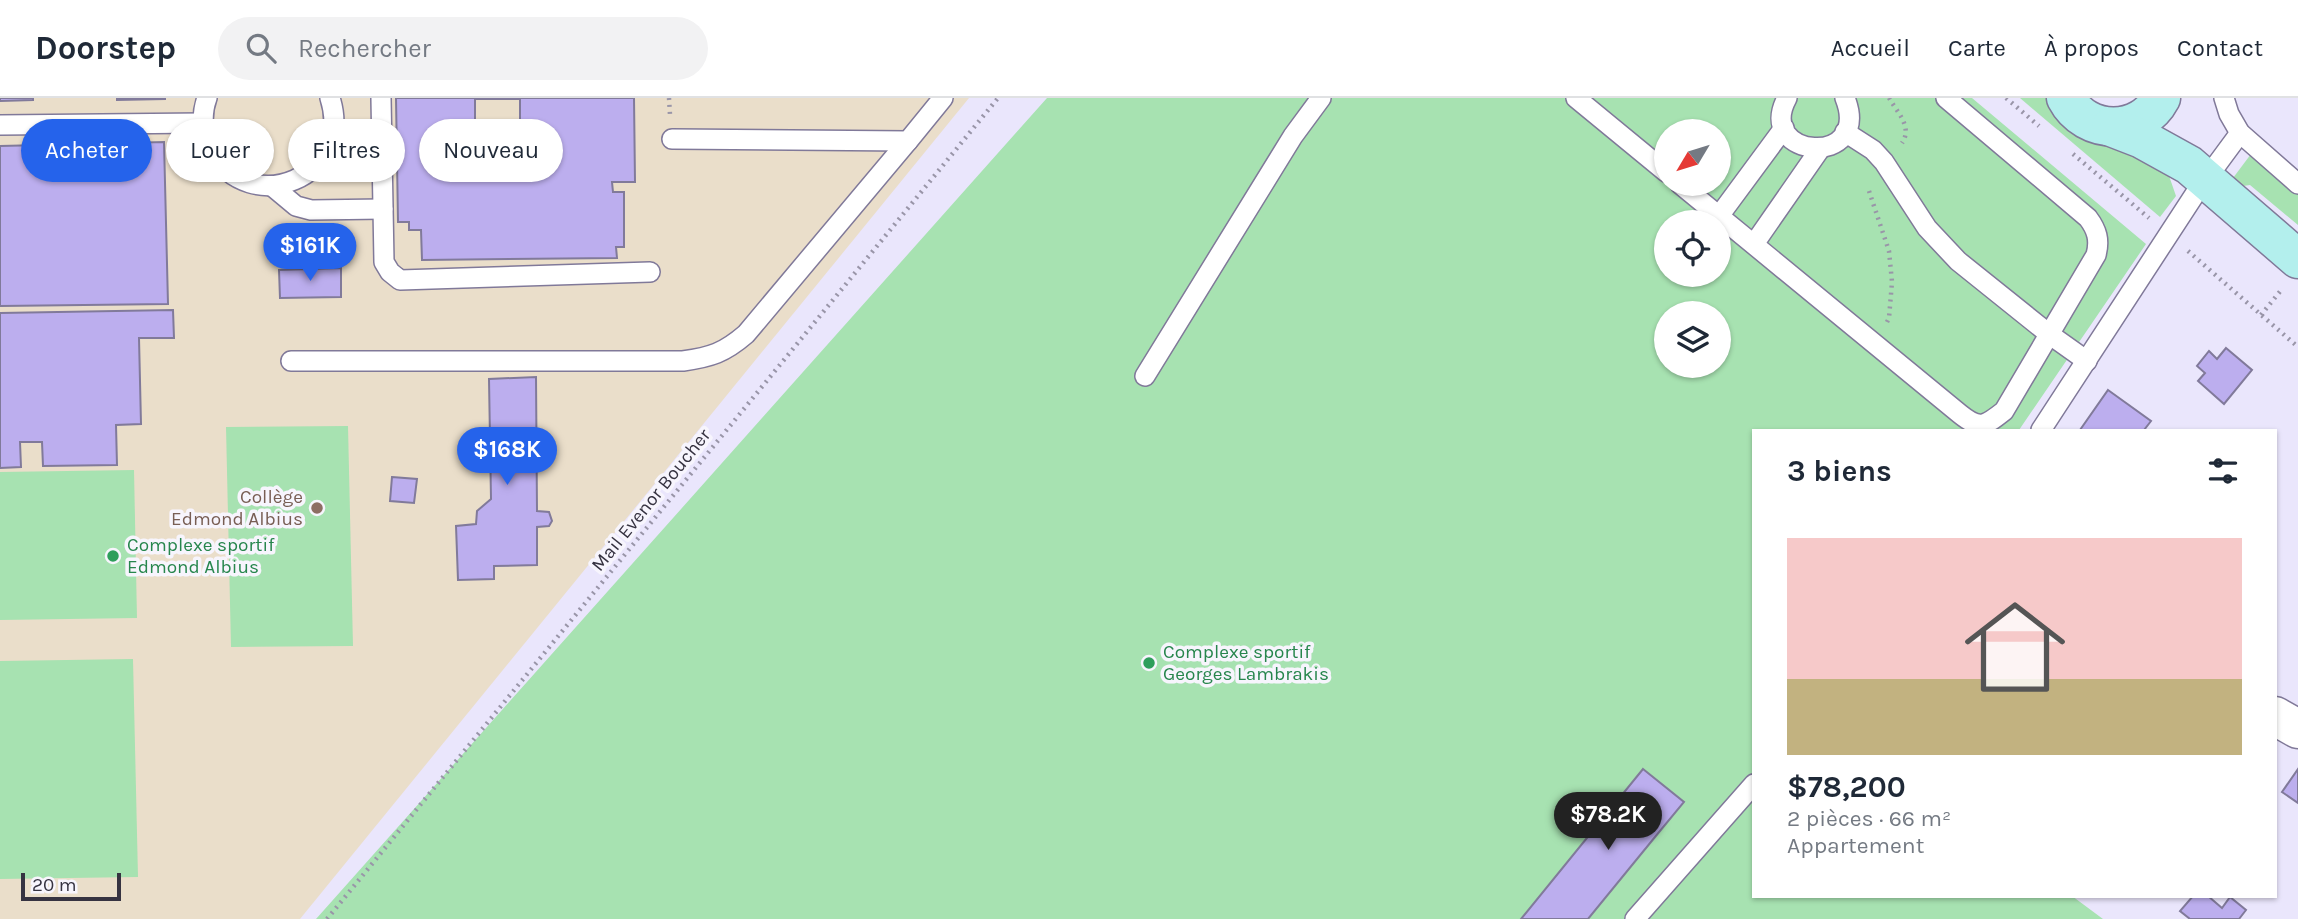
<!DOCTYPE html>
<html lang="fr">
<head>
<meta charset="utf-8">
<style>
	:root { --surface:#fff; --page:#f2f2f3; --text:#1f2937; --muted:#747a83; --line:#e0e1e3; --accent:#2563eb }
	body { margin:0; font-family:Karla,sans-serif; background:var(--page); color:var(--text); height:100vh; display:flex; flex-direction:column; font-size:26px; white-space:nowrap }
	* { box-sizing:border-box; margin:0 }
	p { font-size:23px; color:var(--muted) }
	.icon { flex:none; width:38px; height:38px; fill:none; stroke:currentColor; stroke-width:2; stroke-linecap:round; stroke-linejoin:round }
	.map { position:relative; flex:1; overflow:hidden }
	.panel { position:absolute; left:1752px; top:331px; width:525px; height:469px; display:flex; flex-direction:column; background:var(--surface); border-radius:0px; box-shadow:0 2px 5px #0004 }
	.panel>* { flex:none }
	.top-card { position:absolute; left:21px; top:21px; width:665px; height:63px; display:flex; gap:14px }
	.needle { width:46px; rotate:232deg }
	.buttons { position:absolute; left:1654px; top:21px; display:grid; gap:14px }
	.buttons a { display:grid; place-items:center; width:77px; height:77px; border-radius:50%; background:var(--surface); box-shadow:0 2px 5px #0004; font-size:35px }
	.scale { position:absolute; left:21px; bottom:18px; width:100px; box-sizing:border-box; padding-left:7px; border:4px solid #363341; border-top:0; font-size:19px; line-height:24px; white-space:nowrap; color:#363341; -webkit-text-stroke:5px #f7f5fd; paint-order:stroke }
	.price { position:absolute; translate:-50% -60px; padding:0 16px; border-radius:24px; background:var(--accent); color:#fff; font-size:23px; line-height:46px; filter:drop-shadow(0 2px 4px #0008) }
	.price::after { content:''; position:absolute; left:50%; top:42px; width:21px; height:16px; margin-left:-10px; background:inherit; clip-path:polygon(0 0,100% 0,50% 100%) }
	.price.active { background:#222; color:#fff }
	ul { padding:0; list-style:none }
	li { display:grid; align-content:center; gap:14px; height:371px; padding:0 35px }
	li span { display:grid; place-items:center; height:217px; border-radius:0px; color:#555 }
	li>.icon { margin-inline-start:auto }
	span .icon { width:126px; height:126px; fill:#fffc; stroke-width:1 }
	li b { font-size:30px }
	h2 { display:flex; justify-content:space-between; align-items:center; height:84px; padding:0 35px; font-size:30px }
	.pill { padding:0 24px; border-radius:32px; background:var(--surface); box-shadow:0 2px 5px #0004; font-size:24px; line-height:63px }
	.pill.active { background:var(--accent); color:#fff }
	header { display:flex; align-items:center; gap:42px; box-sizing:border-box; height:98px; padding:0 35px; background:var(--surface); border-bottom:2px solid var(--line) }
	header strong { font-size:33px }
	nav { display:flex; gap:38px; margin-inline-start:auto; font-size:24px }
	.search { width:490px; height:63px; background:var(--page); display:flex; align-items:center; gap:18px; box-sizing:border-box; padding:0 24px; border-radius:38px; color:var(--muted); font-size:26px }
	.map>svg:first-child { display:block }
	.education { fill:#eadeca }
	.green { fill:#a7e2b1; fill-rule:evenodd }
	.building { fill:#bcaeee; stroke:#817a9a; stroke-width:2; fill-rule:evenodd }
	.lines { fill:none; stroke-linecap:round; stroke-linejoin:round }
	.lane-casing { stroke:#807999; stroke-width:22 }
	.street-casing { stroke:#807999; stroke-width:41 }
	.secondary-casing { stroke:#807999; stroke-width:41 }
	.path { stroke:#9995a8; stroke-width:4.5; stroke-dasharray:2 5; stroke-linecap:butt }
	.lane { stroke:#fff; stroke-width:19 }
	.street { stroke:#fff; stroke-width:38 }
	.secondary { stroke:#b3efed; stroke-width:38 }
	.education-dot { fill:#8d6e63; stroke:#f7f5fd; stroke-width:2.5 }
	.leisure-dot { fill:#2e9e5b; stroke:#f7f5fd; stroke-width:2.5 }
	.labels { text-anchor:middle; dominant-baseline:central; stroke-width:7; stroke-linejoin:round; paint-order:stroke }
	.education-label { font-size:19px; fill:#785e54; stroke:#f7f5fd; text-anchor:end }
	.street-label { font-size:19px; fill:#363341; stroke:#f7f5fd }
	.leisure-label { font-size:19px; fill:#27864d; stroke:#f7f5fd; text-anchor:start }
</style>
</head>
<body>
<header>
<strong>Doorstep</strong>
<div class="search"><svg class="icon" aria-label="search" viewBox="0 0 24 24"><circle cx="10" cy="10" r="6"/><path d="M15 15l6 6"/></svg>Rechercher</div>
<nav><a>Accueil</a><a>Carte</a><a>À propos</a><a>Contact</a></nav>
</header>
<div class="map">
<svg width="2298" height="821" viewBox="0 0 2298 821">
	<rect width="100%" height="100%" fill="#eae6fc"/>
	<path class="education" d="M0,0H969L300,821H0Z"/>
	<g class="green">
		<path d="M1047,0H1972L2146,146L2019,332H1754V798H2072L2103,821H316ZM1666,33H1718V86H1666ZM1666,124H1718V177H1666ZM1666,215H1718V268H1666Z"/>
		<path d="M2020,0H2054L2167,72L2176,98L2160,119Z"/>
		<path d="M2251,56L2298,96V127L2250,87L2236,89L2230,84Z"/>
		<path d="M348,328L353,548L231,549L226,329Z"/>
		<path d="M134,372L137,520L0,522V374Z"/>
		<path d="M133,561L138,779L0,781V563Z"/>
	</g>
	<g class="building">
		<path d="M0,0H33V2L0,3Z"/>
		<path d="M117,0H165V1L117,2Z"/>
		<path d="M396,0H634L635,84H612L613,94H624V149H616L617,160L422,162L421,132H409V124H398ZM475,1H520V83H475Z"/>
		<path d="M164,44L168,206L0,208V48Z"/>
		<path d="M341,170V199L280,200L279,172Z"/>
		<path d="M173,212L174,240H139L141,326L116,327L117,367L43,368L42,344H20L21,369L0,370V215Z"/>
		<path d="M2226,250L2252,272L2224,306L2198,283L2205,275L2197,268L2209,253L2217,261Z"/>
		<path d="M536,279L537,413L549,414L552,423L549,428L537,429V467L494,468V481L458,482L456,428L476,426L477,413L491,401L489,281Z"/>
		<path d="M2108,292L2151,323L2144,332H2080Z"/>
		<path d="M392,379L417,381L414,405L390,403Z"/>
		<path d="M1643,671L1684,704L1655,739L1588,821H1521Z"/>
		<path d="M2298,671V705L2282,694Z"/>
		<path d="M2193,798H2208L2222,810L2230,799L2246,812L2239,821H2190L2180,813Z"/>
	</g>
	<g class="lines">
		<g class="lane-casing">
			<g id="lane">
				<path d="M207,0C201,16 202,37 211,52C250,123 355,78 330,0"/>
				<path d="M381,0L384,164L390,174L400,182L650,174"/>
				<path d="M1576,0L1666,74"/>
				<path d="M1787,0C1754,61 1873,71 1845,0"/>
				<path d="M2224,0L2229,16L2240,35L2298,86"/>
				<path d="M0,27L203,25"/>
				<path d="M1845,34L1873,52L1884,64L1927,130L1958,163L2049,236L2087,263"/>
				<path d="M672,41L908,43L943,0"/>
				<path d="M1680,86L1960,316C1980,332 1985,328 2004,313L2096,157C2100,142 2097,132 2088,120L1946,0"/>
				<path d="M272,88L296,108L311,112L383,111"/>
				<path d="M1719,118L1784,30"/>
				<path d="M1754,146L1820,51"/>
				<path d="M291,263H683C711,259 724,255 746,236L908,43"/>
				<path d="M1145,278L1293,38L1321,0"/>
				<path d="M2041,332L2195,96L2240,35"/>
				<path d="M1635,821L1754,686"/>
			</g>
		</g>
		<g class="street-casing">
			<path id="street" d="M2275,618L2298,631"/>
		</g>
		<g class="secondary-casing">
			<g id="secondary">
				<path d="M2066,0C2086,38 2141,38 2161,0"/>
				<path d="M2111,29L2142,41L2189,67L2298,161"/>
			</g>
		</g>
		<g class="path">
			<path d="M669,0L670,17"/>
			<path d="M1889,0C1897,14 1913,29 1902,45"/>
			<path d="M2006,0L2039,28"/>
			<path d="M2073,56L2149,120"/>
			<path d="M1869,93L1889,153L1892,184L1889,220L1887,224"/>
			<path d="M2188,153L2298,249"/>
			<path d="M2261,217L2282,191"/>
			<path d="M327,821L998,0"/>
		</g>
		<use href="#lane" class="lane"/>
		<use href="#street" class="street"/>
		<use href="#secondary" class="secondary"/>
	</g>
	<circle class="education-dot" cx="317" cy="410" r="7"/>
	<g class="leisure-dot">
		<circle cx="113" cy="458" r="7"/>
		<circle cx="1149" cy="565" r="7"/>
	</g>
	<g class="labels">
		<g class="education-label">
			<text x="303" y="399">Collège<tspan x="303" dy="22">Edmond Albius</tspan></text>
		</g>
		<g class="street-label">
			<text transform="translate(651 402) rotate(-51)">Mail Evenor Boucher</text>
		</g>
		<g class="leisure-label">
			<text x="127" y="447">Complexe sportif<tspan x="127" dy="22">Edmond Albius</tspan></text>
			<text x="1163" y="554">Complexe sportif<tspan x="1163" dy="22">Georges Lambrakis</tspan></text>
		</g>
	</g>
</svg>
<div class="buttons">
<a><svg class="needle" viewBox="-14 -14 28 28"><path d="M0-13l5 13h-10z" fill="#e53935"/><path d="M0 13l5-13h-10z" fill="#747a83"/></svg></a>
<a><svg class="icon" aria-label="locate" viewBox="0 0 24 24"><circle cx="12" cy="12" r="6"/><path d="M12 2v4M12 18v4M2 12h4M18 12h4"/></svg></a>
<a><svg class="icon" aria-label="layers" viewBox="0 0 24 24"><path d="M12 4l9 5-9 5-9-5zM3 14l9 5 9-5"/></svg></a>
</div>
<div class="scale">20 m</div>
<b class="price" style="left:310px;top:185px">$161K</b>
<b class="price" style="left:507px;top:389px">$168K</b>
<b class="price active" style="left:1608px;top:754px">$78.2K</b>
<div class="top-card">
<a class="pill active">Acheter</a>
<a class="pill">Louer</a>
<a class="pill">Filtres</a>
<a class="pill">Nouveau</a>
</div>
<section class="panel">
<h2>3 biens<svg class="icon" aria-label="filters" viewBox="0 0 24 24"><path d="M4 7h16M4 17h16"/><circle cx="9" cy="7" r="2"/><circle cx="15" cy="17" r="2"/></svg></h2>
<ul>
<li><span style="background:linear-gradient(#f6c9c9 65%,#c2b280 0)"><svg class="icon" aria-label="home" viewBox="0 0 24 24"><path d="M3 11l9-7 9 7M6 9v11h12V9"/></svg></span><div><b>$78,200</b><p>2 pièces · 66 m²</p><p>Appartement</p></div></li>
</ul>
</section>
</div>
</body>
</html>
